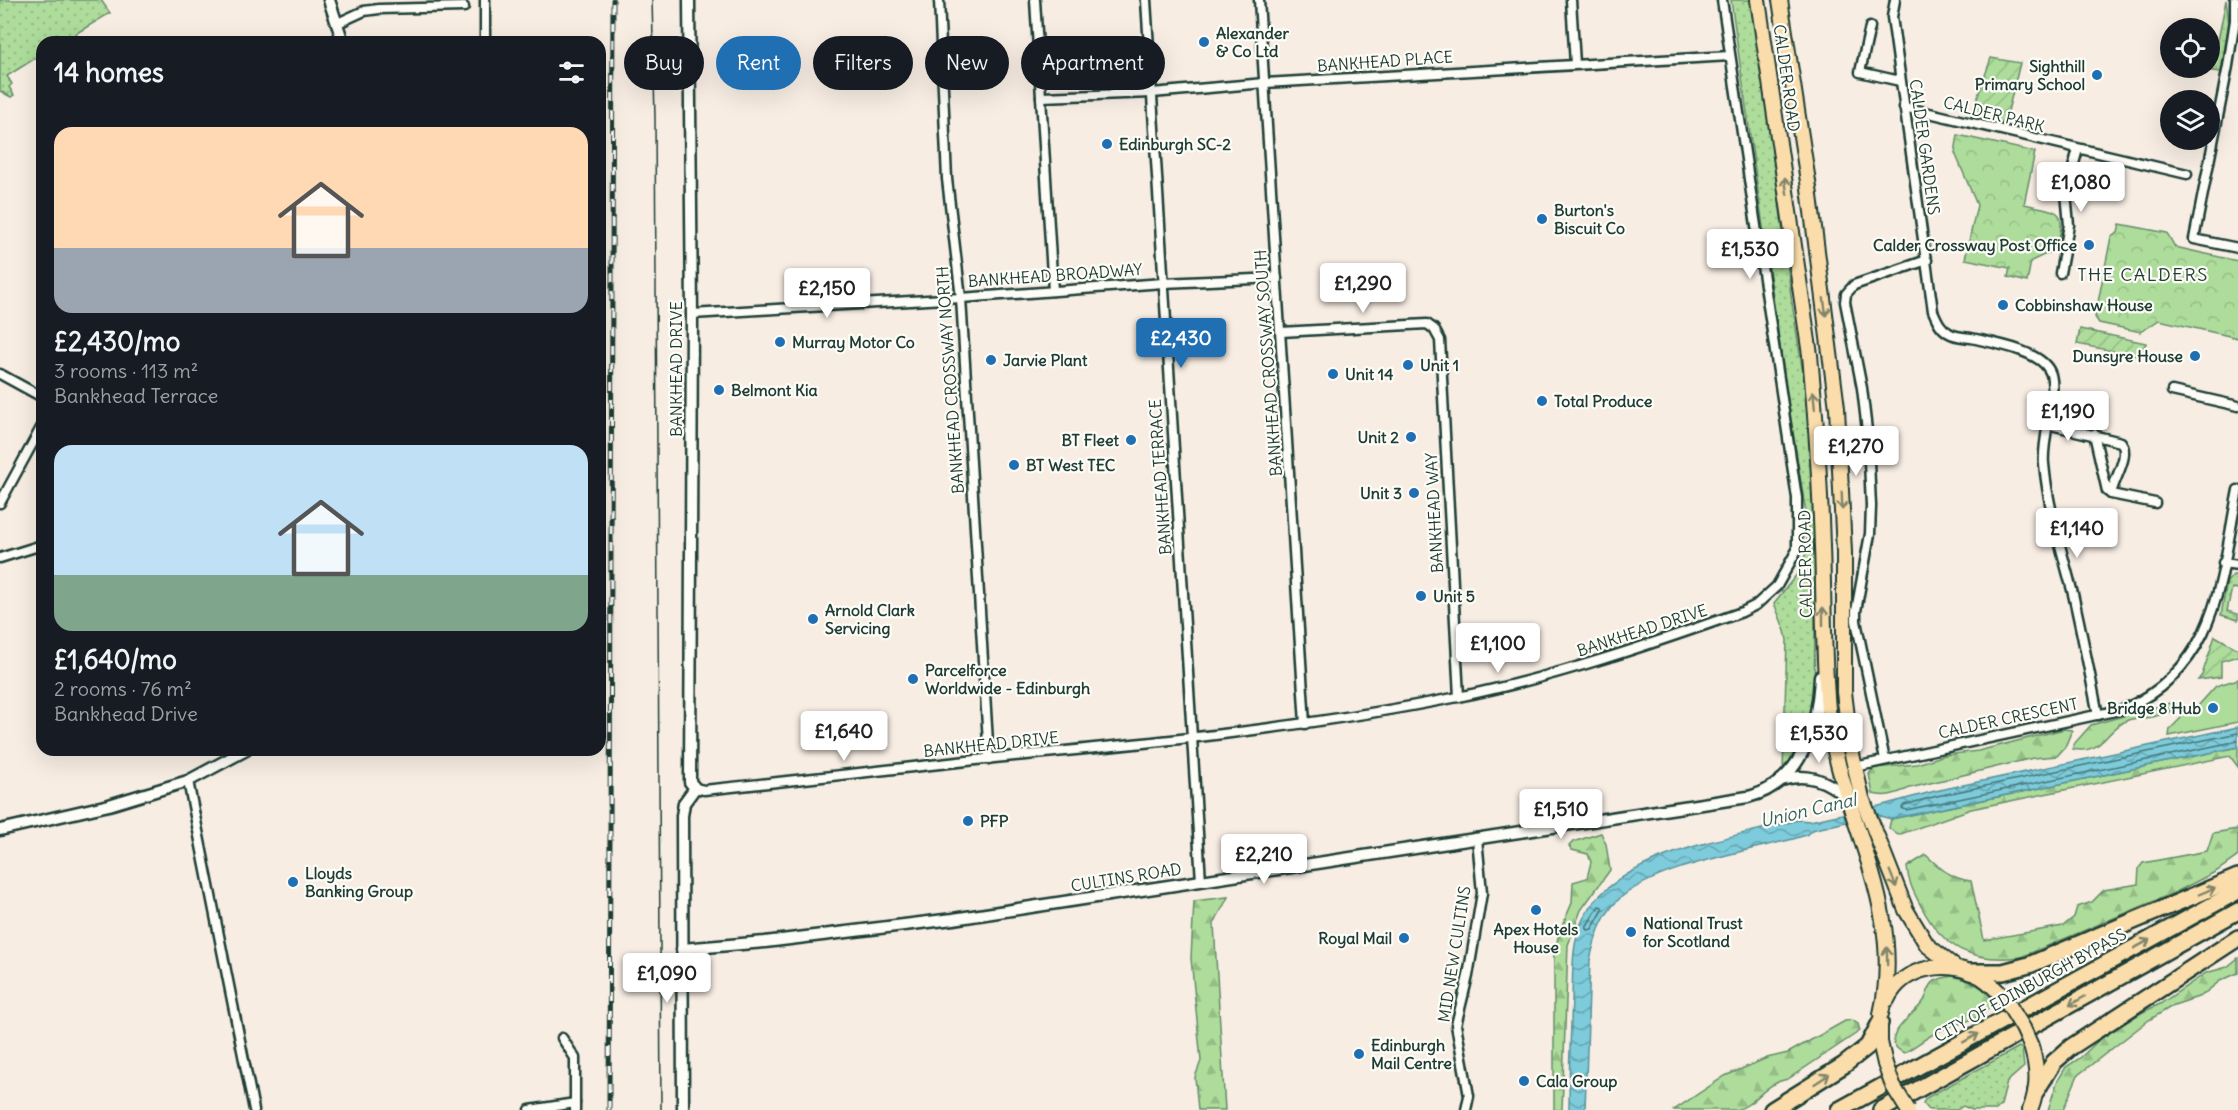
<!DOCTYPE html>
<html lang="en">
<head>
<meta charset="utf-8">
<style>
	:root { --surface:#171b24; --page:#242831; --text:#f1f3f6; --muted:#9ea1a6; --accent:#1f6fb2 }
	body { margin:0; font-family:Delius,sans-serif; background:var(--page); color:var(--text); height:100vh; display:flex; flex-direction:column; font-size:22px; white-space:nowrap }
	* { box-sizing:border-box; margin:0 }
	p { font-size:20px; color:var(--muted) }
	.icon { flex:none; width:33px; height:33px; fill:none; stroke:currentColor; stroke-width:2; stroke-linecap:round; stroke-linejoin:round }
	.map { position:relative; flex:1; overflow:hidden }
	.drawer { position:absolute; left:36px; top:36px; width:570px; height:720px; display:flex; flex-direction:column; background:var(--surface); border-radius:18px; box-shadow:0 6px 24px #0002 }
	.drawer>* { flex:none }
	.guide { position:absolute; left:624px; top:36px; width:570px; height:54px; display:flex; gap:12px }
	.controls { position:absolute; left:2160px; top:18px; display:grid; gap:12px }
	.controls a { display:grid; place-items:center; width:60px; height:60px; border-radius:50%; background:var(--surface); box-shadow:0 6px 24px #0002; font-size:30px }
	.price { position:absolute; translate:-50% -51px; padding:0 14px; border-radius:6px; background:#fff; color:#222; font-size:20px; line-height:39px; filter:drop-shadow(0 2px 3px #0008) }
	.price::after { content:''; position:absolute; left:50%; top:36px; width:18px; height:14px; margin-left:-9px; background:inherit; clip-path:polygon(0 0,100% 0,50% 100%) }
	.price.active { background:var(--accent); color:#fff }
	ul { padding:0; list-style:none }
	li { display:grid; align-content:center; gap:12px; height:318px; padding:0 18px }
	li span { display:grid; place-items:center; height:186px; border-radius:18px; color:#555 }
	li>.icon { margin-inline-start:auto }
	span .icon { width:108px; height:108px; fill:#fffc; stroke-width:1 }
	li b { font-size:26px }
	h2 { display:flex; justify-content:space-between; align-items:center; height:72px; padding:0 18px; font-size:26px }
	.tag { padding:0 21px; border-radius:27px; background:var(--surface); box-shadow:0 6px 24px #0002; font-size:21px; line-height:54px }
	.tag.active { background:var(--accent); color:#fff }
	.map>svg:first-child { display:block }
	.grass { fill:url(#grass-dots); stroke:#668c68; stroke-width:1.5 }
	.forest { fill:url(#forest-firs); stroke:#668c68; stroke-width:1.5 }
	.park { fill:url(#park-crowns); stroke:#668c68; stroke-width:1.5 }
	.garden { fill:url(#garden-furrows); stroke:#668c68; stroke-width:1.5 }
	.pitch { fill:#addc9b; stroke:#668c68; stroke-width:1.5 }
	.water { fill:url(#water-waves); stroke:#579298; stroke-width:1.5 }
	.lines { fill:none; stroke-linecap:round; stroke-linejoin:round }
	.shore { stroke:#457677; stroke-width:1.5 }
	.minor-casing { stroke:#1f3d34; stroke-width:13 }
	.tertiary-casing { stroke:#1f3d34; stroke-width:15 }
	.primary-casing { stroke:#1f3d34; stroke-width:18 }
	.trunk-casing { stroke:#1f3d34; stroke-width:20 }
	.minor { stroke:#fdfcf7; stroke-width:8 }
	.tertiary { stroke:#fdfcf7; stroke-width:10 }
	.primary { stroke:#faddab; stroke-width:14 }
	.trunk { stroke:#faddab; stroke-width:15 }
	.tram { stroke:#1f3d34; stroke-width:1.5 }
	.rail-casing { stroke:#1f3d34; stroke-width:5 }
	.rail { stroke:#fdfcf7; stroke-width:3; stroke-dasharray:9; stroke-linecap:butt }
	.primary-bridge-casing { stroke:#1f3d34; stroke-width:18; stroke-linecap:butt }
	.primary-bridge { stroke:#faddab; stroke-width:14 }
	.oneway { stroke:#82856a }
	.poi-dot { fill:#1f6fb2; stroke:#fdfcf7; stroke-width:2 }
	.labels { text-anchor:middle; dominant-baseline:central; stroke-width:4.5; stroke-linejoin:round; paint-order:stroke }
	.poi-label { font-size:16px; font-weight:bold; fill:#1f3d34; stroke:#fdfcf7; text-anchor:start }
	.street-label { font-size:16px; fill:#1f3d34; stroke:#fdfcf7 }
	.neighbourhood-label { font-size:18px; letter-spacing:1.5px; fill:#1f3d34; stroke:#fdfcf7 }
	.water-label { font-size:18px; font-style:italic; fill:#36605e; stroke:#fdfcf7 }
</style>
</head>
<body>
<div class="map">
<svg width="2238" height="1110" viewBox="0 0 2238 1110">
	<defs>
		<pattern id="grass-dots" width="8" height="8" patternUnits="userSpaceOnUse" patternTransform="scale(1.5)"><rect width="8" height="8" fill="#addc9b"/><path d="M2 2h.1M6 6h.1" fill="none" stroke="#94be86" stroke-width="1.8" stroke-linecap="round"/></pattern>
		<pattern id="forest-firs" width="22" height="20" patternUnits="userSpaceOnUse" patternTransform="scale(1.5)"><rect width="22" height="20" fill="#addc9b"/><path d="M5 1l3.5 6h-7zM16 11l3.5 6h-7z" fill="#94be86"/></pattern>
		<pattern id="park-crowns" width="20" height="18" patternUnits="userSpaceOnUse" patternTransform="scale(1.5)"><rect width="20" height="18" fill="#addc9b"/><path d="M2 6a3 3 0 1 1 6 0M12 15a3 3 0 1 1 6 0" fill="none" stroke="#94be86"/></pattern>
		<pattern id="garden-furrows" width="10" height="10" patternUnits="userSpaceOnUse" patternTransform="scale(1.5)"><rect width="10" height="10" fill="#addc9b"/><path d="M-1 1l2-2M0 10L10 0M9 11l2-2" fill="none" stroke="#94be86"/></pattern>
		<pattern id="water-waves" width="16" height="10" patternUnits="userSpaceOnUse" patternTransform="scale(1.5)"><rect width="16" height="10" fill="#7dcbdb"/><path d="M0 5q4-4 8 0t8 0" fill="none" stroke="#66a6b2"/></pattern>
	</defs>
	<rect width="100%" height="100%" fill="#f7ede3"/>
	<filter id="ink" filterUnits="userSpaceOnUse"><feTurbulence type="fractalNoise" baseFrequency=".0167" numOctaves="2"/><feDisplacementMap in="SourceGraphic" scale="12" xChannelSelector="R" yChannelSelector="G"/><feConvolveMatrix kernelMatrix="1 2 1 2 8 2 1 2 1" color-interpolation-filters="sRGB"/></filter>
	<g filter="url(#ink)">
		<g class="grass">
			<path d="M0,0H101L110,13L62,42H42V54L7,76L12,84L9,87L14,95L11,97L0,91Z"/>
			<path d="M1731,0H1753L1792,303L1810,419L1816,545L1814,702L1808,731L1797,753L1783,772L1787,640L1785,631L1774,603L1798,573L1806,553L1808,525L1787,396Z"/>
			<path d="M2226,0L2229,24L2221,72L2212,71Z"/>
			<path d="M2233,575H2238V589L2232,588L2227,611L2238,614V620L2221,615L2227,582Z"/>
			<path d="M2019,1047L2022,1049L2024,1067L2007,1082L2001,1105L1996,1110H1972L1963,1106L1957,1110H1929L1923,1103L1926,1098Z"/>
		</g>
		<g class="forest">
			<path d="M2170,703L2178,704L2179,708C2171,711 2164,714 2156,716C2148,719 2137,717 2128,720C2104,730 2104,755 2073,749L2074,744L2091,725Z"/>
			<path d="M2064,729L2072,730L2065,747L2057,756L2033,758L1910,788C1897,793 1887,798 1873,794L1869,774L1874,768L1917,764L1945,755L1978,751Z"/>
			<path d="M2238,747V767L2230,756L1971,809L1898,835L1889,828L1891,819Z"/>
			<path d="M2238,829V856L2217,871L2176,892L2021,957C1973,963 1943,949 1921,906C1914,893 1908,882 1907,867L1926,855C1940,868 1951,879 1971,881L1984,940L2063,926L2074,917L2077,907L2092,902L2104,890L2138,884L2139,868L2143,863L2207,851L2213,833Z"/>
			<path d="M1601,833L1606,844L1610,870L1581,910L1568,945L1562,1110H1554V955L1559,933L1572,903L1573,882L1587,878L1591,862L1588,854L1572,850L1569,846L1573,842Z"/>
			<path d="M1228,897L1214,924L1225,1110H1198L1195,1077L1201,1061L1191,958L1194,901Z"/>
			<path d="M2238,958V973L2220,981L2201,996L2174,1005L2149,1020L2078,1075L2063,1110H2048L2057,1082L2066,1067L2080,1058L2100,1039L2139,1014L2160,1004L2206,973L2227,967Z"/>
			<path d="M1953,976C1971,981 1984,986 1994,1001C1984,1021 1959,1022 1941,1030C1928,1036 1916,1046 1904,1053C1875,1039 1915,1014 1923,1002C1928,995 1928,985 1935,981C1941,978 1946,977 1953,976Z"/>
			<path d="M1852,1020L1858,1024L1860,1031L1788,1079C1764,1083 1756,1105 1736,1110C1724,1110 1689,1110 1674,1110L1725,1076L1767,1058L1788,1053L1845,1021Z"/>
		</g>
		<g class="park">
			<path d="M1958,135L2035,152L2024,204C2062,213 2066,207 2057,249L2031,261L2027,282L2008,277L2010,268L1965,259L1977,205L1955,153Z"/>
			<path d="M2120,224L2167,233L2175,247L2238,261V338L2159,320L2141,332L2099,323L2095,317L2111,237L2118,233Z"/>
		</g>
		<g class="garden">
			<path d="M1991,58L2020,63L2005,123L1971,116Z"/>
			<path d="M2080,329L2146,343L2142,357L2077,344Z"/>
			<path d="M2215,636L2238,649V656L2221,661V677L2198,680L2202,675Z"/>
		</g>
		<path class="pitch" d="M2238,679V722L2169,736L2170,729L2181,718L2180,709L2197,707L2216,686Z"/>
		<path class="water" d="M2238,727V747L1891,819L1876,815L1812,830L1806,835L1793,839C1746,851 1649,868 1616,902C1601,918 1595,938 1590,960L1585,1110H1569C1569,1073 1570,1037 1572,1000C1573,973 1571,943 1583,919C1615,853 1733,838 1798,820L1810,821L1879,806L1935,791Z"/>
		<g class="lines">
			<g class="shore">
				<path d="M2238,733L1937,796L1904,805L1902,808L1906,810L2238,741"/>
				<path d="M1599,906L1602,907L1603,910L1592,929L1588,930L1586,927Z"/>
			</g>
			<g class="minor-casing">
				<g id="minor">
					<path d="M485,0V42"/>
					<path d="M939,0L947,179L961,298L989,759"/>
					<path d="M1035,0L1053,291"/>
					<path d="M1146,0L1201,881"/>
					<path d="M1259,0L1305,724"/>
					<path d="M1571,0L1575,64"/>
					<path d="M1895,0L1892,17L1933,311C1937,320 1940,328 1949,333C1955,337 1964,337 1971,338C1993,343 2038,350 2049,370C2060,388 2041,439 2044,464C2048,508 2062,551 2073,594C2082,634 2090,674 2098,715"/>
					<path d="M2235,0V20L2228,66L2194,239L2238,248"/>
					<path d="M338,23L364,11L379,9L464,7"/>
					<path d="M1870,27L1860,72L1900,81"/>
					<path d="M1041,97L1152,93L1265,83L1730,56"/>
					<path d="M1904,107L2187,174"/>
					<path d="M2060,273L2069,225L2066,193L2078,149"/>
					<path d="M692,314L961,298L1163,283L1277,278"/>
					<path d="M1281,332L1427,324L1434,329L1440,340L1459,697"/>
					<path d="M0,374L42,397"/>
					<path d="M2172,391L2238,406"/>
					<path d="M2047,424L2121,442C2131,455 2114,478 2111,494"/>
					<path d="M2094,434L2107,491L2111,494L2155,503"/>
					<path d="M0,503L42,426"/>
					<path d="M0,558L42,545"/>
					<path d="M2223,563L2238,565"/>
					<path d="M1885,760L1856,621V611L1870,534L1871,506L1868,439L1862,388L1845,302L1846,294L1854,285L1927,260"/>
					<path d="M1855,767L2124,709C2219,666 2220,580 2238,490"/>
					<path d="M188,781L254,1110"/>
					<path d="M695,788L704,790C801,780 898,768 994,758C1150,743 1304,728 1458,697C1555,677 1649,645 1742,612L1756,605L1777,586L1797,550V498L1722,0"/>
					<path d="M562,1038L575,1058V1110"/>
					<path d="M530,1110L575,1103"/>
					<path d="M1466,1110L1469,1096L1456,1025L1468,976L1482,893L1477,838"/>
				</g>
			</g>
			<g class="tertiary-casing">
				<g id="tertiary">
					<path d="M329,0L343,42"/>
					<path d="M1781,780C1807,772 1826,780 1847,797"/>
					<path d="M0,830L109,805L188,781L246,750"/>
					<path d="M682,949L765,942L953,919L1748,797C1803,783 1818,725 1820,676"/>
					<path d="M683,1110L682,816L684,803L695,788L690,782L692,314L689,0"/>
				</g>
			</g>
			<g class="primary-casing">
				<g id="primary">
					<path d="M1758,0L1810,355C1816,419 1820,482 1822,546C1824,600 1823,654 1828,709C1838,815 1907,904 1881,1014"/>
					<path d="M1780,0L1809,188L1837,408L1844,552V692L1851,750L1862,798L1906,910L1927,945L1956,968"/>
					<path d="M1887,1000C1903,965 1949,959 1981,977C1990,983 1998,991 2005,999"/>
					<path d="M1880,1021V1042L1885,1064"/>
					<path d="M2030,1110C2039,1087 2038,1069 2031,1046"/>
				</g>
			</g>
			<g class="trunk-casing">
				<g id="trunk">
					<path d="M1970,972H2003L2029,965L2238,877"/>
					<path d="M2036,1091L2054,1062L2071,1047L2238,938"/>
					<path d="M1772,1110L1844,1065L1868,1046L1880,1023"/>
					<path d="M1839,1110L2238,891"/>
					<path d="M1881,1110L2238,911"/>
				</g>
			</g>
			<use href="#minor" class="minor"/>
			<use href="#tertiary" class="tertiary"/>
			<use href="#primary" class="primary"/>
			<use href="#trunk" class="trunk"/>
			<path class="tram" d="M652,0L655,117L661,1110"/>
			<g class="rail-casing">
				<path id="rail" d="M609,1110L613,0"/>
			</g>
			<use href="#rail" class="rail"/>
			<g class="primary-bridge-casing">
				<g id="primary-bridge">
					<path d="M2005,999L2023,1028L2031,1046"/>
					<path d="M1885,1064L1893,1086L1908,1110"/>
				</g>
			</g>
			<use href="#primary-bridge" class="primary-bridge"/>
		</g>
		<defs><path id="oneway-shaft" d="M-6 0H5M1.5-3L5.5 0L1.5 3" fill="none" stroke-width="1.6" stroke-linecap="round" stroke-linejoin="round" transform="scale(1.5)"/></defs>
		<g class="oneway">
			<use href="#oneway-shaft" transform="translate(1786 186) rotate(-98)"/>
			<use href="#oneway-shaft" transform="translate(1825 307) rotate(82)"/>
			<use href="#oneway-shaft" transform="translate(1814 400) rotate(-95)"/>
			<use href="#oneway-shaft" transform="translate(1842 501) rotate(88)"/>
			<use href="#oneway-shaft" transform="translate(1823 616) rotate(-90)"/>
			<use href="#oneway-shaft" transform="translate(1893 879) rotate(68)"/>
			<use href="#oneway-shaft" transform="translate(2207 891) rotate(-23)"/>
			<use href="#oneway-shaft" transform="translate(2142 944) rotate(-29)"/>
			<use href="#oneway-shaft" transform="translate(1887 956) rotate(-91)"/>
			<use href="#oneway-shaft" transform="translate(2077 1001) rotate(150)"/>
			<use href="#oneway-shaft" transform="translate(1971 1038) rotate(-29)"/>
			<use href="#oneway-shaft" transform="translate(1822 1079) rotate(-33)"/>
		</g>
	</g>
	<g class="poi-dot">
		<circle cx="1204" cy="42" r="6"/>
		<circle cx="2097" cy="75" r="6"/>
		<circle cx="1107" cy="144" r="6"/>
		<circle cx="1542" cy="219" r="6"/>
		<circle cx="2089" cy="245" r="6"/>
		<circle cx="2003" cy="305" r="6"/>
		<circle cx="780" cy="342" r="6"/>
		<circle cx="2195" cy="356" r="6"/>
		<circle cx="991" cy="360" r="6"/>
		<circle cx="1408" cy="365" r="6"/>
		<circle cx="1333" cy="374" r="6"/>
		<circle cx="719" cy="390" r="6"/>
		<circle cx="1542" cy="401" r="6"/>
		<circle cx="1411" cy="437" r="6"/>
		<circle cx="1131" cy="440" r="6"/>
		<circle cx="1014" cy="465" r="6"/>
		<circle cx="1414" cy="493" r="6"/>
		<circle cx="1421" cy="596" r="6"/>
		<circle cx="813" cy="619" r="6"/>
		<circle cx="913" cy="679" r="6"/>
		<circle cx="2213" cy="708" r="6"/>
		<circle cx="968" cy="821" r="6"/>
		<circle cx="293" cy="882" r="6"/>
		<circle cx="1536" cy="910" r="6"/>
		<circle cx="1631" cy="932" r="6"/>
		<circle cx="1404" cy="938" r="6"/>
		<circle cx="1359" cy="1054" r="6"/>
		<circle cx="1524" cy="1081" r="6"/>
	</g>
	<g class="labels">
		<g class="poi-label">
			<text x="1216" y="33">Alexander<tspan x="1216" dy="18">&amp; Co Ltd</tspan></text>
			<text x="2085" y="66" text-anchor="end">Sighthill<tspan x="2085" dy="18">Primary School</tspan></text>
			<text x="1119" y="144">Edinburgh SC-2</text>
			<text x="1554" y="210">Burton's<tspan x="1554" dy="18">Biscuit Co</tspan></text>
			<text x="2077" y="245" text-anchor="end">Calder Crossway Post Office</text>
			<text x="2015" y="305">Cobbinshaw House</text>
			<text x="792" y="342">Murray Motor Co</text>
			<text x="2183" y="356" text-anchor="end">Dunsyre House</text>
			<text x="1003" y="360">Jarvie Plant</text>
			<text x="1420" y="365">Unit 1</text>
			<text x="1345" y="374">Unit 14</text>
			<text x="731" y="390">Belmont Kia</text>
			<text x="1554" y="401">Total Produce</text>
			<text x="1399" y="437" text-anchor="end">Unit 2</text>
			<text x="1119" y="440" text-anchor="end">BT Fleet</text>
			<text x="1026" y="465">BT West TEC</text>
			<text x="1402" y="493" text-anchor="end">Unit 3</text>
			<text x="1433" y="596">Unit 5</text>
			<text x="825" y="610">Arnold Clark<tspan x="825" dy="18">Servicing</tspan></text>
			<text x="925" y="670">Parcelforce<tspan x="925" dy="18">Worldwide - Edinburgh</tspan></text>
			<text x="2201" y="708" text-anchor="end">Bridge 8 Hub</text>
			<text x="980" y="821">PFP</text>
			<text x="305" y="873">Lloyds<tspan x="305" dy="18">Banking Group</tspan></text>
			<text x="1643" y="923">National Trust<tspan x="1643" dy="18">for Scotland</tspan></text>
			<text x="1536" y="929" text-anchor="middle">Apex Hotels<tspan x="1536" dy="18">House</tspan></text>
			<text x="1392" y="938" text-anchor="end">Royal Mail</text>
			<text x="1371" y="1045">Edinburgh<tspan x="1371" dy="18">Mail Centre</tspan></text>
			<text x="1536" y="1081">Cala Group</text>
		</g>
		<g class="street-label">
			<text transform="translate(1385 61) rotate(-4)">BANKHEAD PLACE</text>
			<text transform="translate(1787 78) rotate(82)">CALDER ROAD</text>
			<text transform="translate(1994 114) rotate(14)">CALDER PARK</text>
			<text transform="translate(1925 147) rotate(82)">CALDER GARDENS</text>
			<text transform="translate(1055 275) rotate(-4)">BANKHEAD BROADWAY</text>
			<text transform="translate(1268 363) rotate(-94)">BANKHEAD CROSSWAY SOUTH</text>
			<text transform="translate(676 369) rotate(-90)">BANKHEAD DRIVE</text>
			<text transform="translate(950 380) rotate(-94)">BANKHEAD CROSSWAY NORTH</text>
			<text transform="translate(1160 477) rotate(-94)">BANKHEAD TERRACE</text>
			<text transform="translate(1434 513) rotate(-93)">BANKHEAD WAY</text>
			<text transform="translate(1805 564) rotate(-91)">CALDER ROAD</text>
			<text transform="translate(1642 630) rotate(-18)">BANKHEAD DRIVE</text>
			<text transform="translate(2008 718) rotate(-12)">CALDER CRESCENT</text>
			<text transform="translate(991 744) rotate(-6)">BANKHEAD DRIVE</text>
			<text transform="translate(1126 877) rotate(-9)">CULTINS ROAD</text>
			<text transform="translate(1454 954) rotate(-81)">MID NEW CULTINS</text>
			<text transform="translate(2030 985) rotate(-29)">CITY OF EDINBURGH BYPASS</text>
		</g>
		<g class="neighbourhood-label">
			<text x="2143" y="274">THE CALDERS</text>
		</g>
		<g class="water-label">
			<text transform="translate(1808 810) rotate(-13)">Union Canal</text>
		</g>
	</g>
</svg>
<div class="controls">
<a><svg class="icon" aria-label="locate" viewBox="0 0 24 24"><circle cx="12" cy="12" r="6"/><path d="M12 2v4M12 18v4M2 12h4M18 12h4"/></svg></a>
<a><svg class="icon" aria-label="layers" viewBox="0 0 24 24"><path d="M12 4l9 5-9 5-9-5zM3 14l9 5 9-5"/></svg></a>
</div>
<b class="price" style="left:2081px;top:213px">£1,080</b>
<b class="price" style="left:1750px;top:280px">£1,530</b>
<b class="price" style="left:1363px;top:314px">£1,290</b>
<b class="price" style="left:827px;top:319px">£2,150</b>
<b class="price active" style="left:1181px;top:369px">£2,430</b>
<b class="price" style="left:2068px;top:442px">£1,190</b>
<b class="price" style="left:1856px;top:477px">£1,270</b>
<b class="price" style="left:2077px;top:559px">£1,140</b>
<b class="price" style="left:1498px;top:674px">£1,100</b>
<b class="price" style="left:844px;top:762px">£1,640</b>
<b class="price" style="left:1819px;top:764px">£1,530</b>
<b class="price" style="left:1561px;top:840px">£1,510</b>
<b class="price" style="left:1264px;top:885px">£2,210</b>
<b class="price" style="left:667px;top:1004px">£1,090</b>
<div class="guide">
<a class="tag">Buy</a>
<a class="tag active">Rent</a>
<a class="tag">Filters</a>
<a class="tag">New</a>
<a class="tag">Apartment</a>
</div>
<section class="drawer">
<h2>14 homes<svg class="icon" aria-label="filters" viewBox="0 0 24 24"><path d="M4 7h16M4 17h16"/><circle cx="9" cy="7" r="2"/><circle cx="15" cy="17" r="2"/></svg></h2>
<ul>
<li><span style="background:linear-gradient(#ffd9b3 65%,#9aa5b1 0)"><svg class="icon" aria-label="home" viewBox="0 0 24 24"><path d="M3 11l9-7 9 7M6 9v11h12V9"/></svg></span><div><b>£2,430/mo</b><p>3 rooms · 113 m²</p><p>Bankhead Terrace</p></div></li>
<li><span style="background:linear-gradient(#bfe0f5 70%,#7fa58c 0)"><svg class="icon" aria-label="home" viewBox="0 0 24 24"><path d="M3 11l9-7 9 7M6 9v11h12V9"/></svg></span><div><b>£1,640/mo</b><p>2 rooms · 76 m²</p><p>Bankhead Drive</p></div></li>
</ul>
</section>
</div>
</body>
</html>
